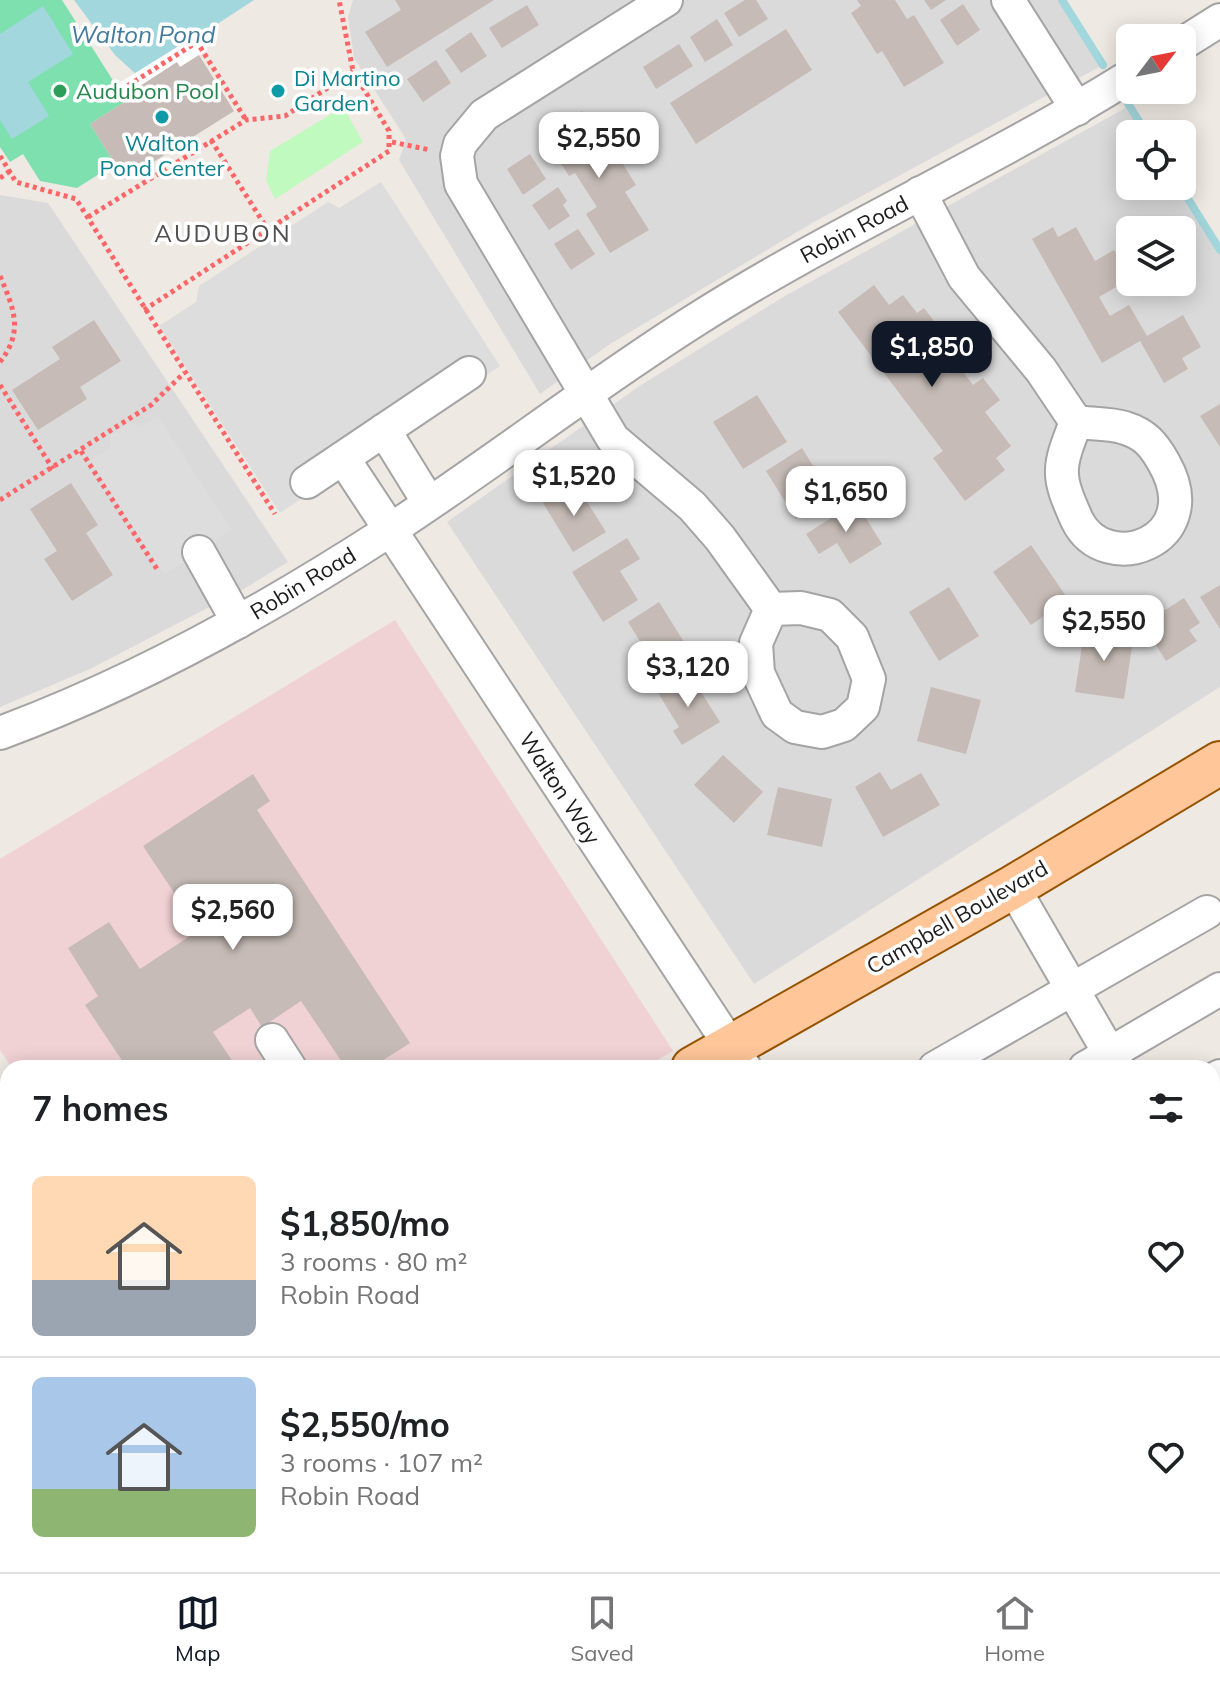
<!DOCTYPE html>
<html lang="en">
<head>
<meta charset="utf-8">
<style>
	:root { --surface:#fff; --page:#f2f2f2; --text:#202124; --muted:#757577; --line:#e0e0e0; --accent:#111827 }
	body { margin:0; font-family:Mulish,sans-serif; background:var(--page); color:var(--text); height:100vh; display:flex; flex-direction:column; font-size:30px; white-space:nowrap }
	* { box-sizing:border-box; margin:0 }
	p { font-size:26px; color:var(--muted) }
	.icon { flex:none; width:44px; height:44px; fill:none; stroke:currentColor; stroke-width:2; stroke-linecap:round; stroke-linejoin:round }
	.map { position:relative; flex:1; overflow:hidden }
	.panel { position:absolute; left:0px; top:1060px; width:1220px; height:512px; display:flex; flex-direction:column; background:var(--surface); border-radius:24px 24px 0 0; box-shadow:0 4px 20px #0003 }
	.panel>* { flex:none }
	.needle { width:52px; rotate:58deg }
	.buttons { position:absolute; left:1116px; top:24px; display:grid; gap:16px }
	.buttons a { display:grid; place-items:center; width:80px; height:80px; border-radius:12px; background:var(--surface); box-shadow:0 4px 20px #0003; font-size:40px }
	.price { position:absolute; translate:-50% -68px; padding:0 18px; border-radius:16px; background:#fff; color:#222; font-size:26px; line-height:52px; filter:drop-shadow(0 2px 4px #0008) }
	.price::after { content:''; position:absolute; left:50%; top:48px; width:24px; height:18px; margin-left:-12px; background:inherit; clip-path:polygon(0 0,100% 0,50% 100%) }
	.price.selected { background:var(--accent); color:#fff }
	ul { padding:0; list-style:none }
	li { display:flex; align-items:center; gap:24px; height:200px; padding:0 32px }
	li+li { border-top:2px solid var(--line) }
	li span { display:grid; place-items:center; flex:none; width:224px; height:160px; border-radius:12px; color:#555 }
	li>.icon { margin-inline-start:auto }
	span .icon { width:96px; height:96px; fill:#fffc; stroke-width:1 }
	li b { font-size:34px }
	h2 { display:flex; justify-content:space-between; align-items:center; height:96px; padding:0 32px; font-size:34px }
	.tabs { display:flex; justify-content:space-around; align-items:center; height:112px; border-top:2px solid var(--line); background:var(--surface); font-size:22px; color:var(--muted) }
	.tabs a { display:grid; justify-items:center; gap:4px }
	.tabs .selected { color:var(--accent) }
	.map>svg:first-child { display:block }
	.residential { fill:#dbdada; fill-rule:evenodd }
	.commercial { fill:#f0d1d4 }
	.park { fill:#c0fabe }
	.pitch { fill:#7ee0af }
	.parking { fill:#ddd }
	.water { fill:#a2d7dd }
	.pier { fill:#fff }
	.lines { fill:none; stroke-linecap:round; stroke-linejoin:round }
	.stream { stroke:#a2d7dd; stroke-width:8 }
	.building { fill:#c6bbb6 }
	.minor-casing { stroke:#a4a4a4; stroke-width:36 }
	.major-casing { stroke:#965300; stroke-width:46 }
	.path { stroke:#fc6668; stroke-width:5; stroke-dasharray:4 4; stroke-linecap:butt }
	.minor { stroke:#fff; stroke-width:32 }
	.major { stroke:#fec699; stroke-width:42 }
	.leisure-dot { fill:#2e9e5b; stroke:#fff; stroke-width:3 }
	.culture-dot { fill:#0f9aa8; stroke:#fff; stroke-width:3 }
	.labels { text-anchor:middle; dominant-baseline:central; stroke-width:7; stroke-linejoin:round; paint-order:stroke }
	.culture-label { font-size:22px; fill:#0d838f; stroke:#fff; text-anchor:start }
	.leisure-label { font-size:22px; fill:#27864d; stroke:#fff; text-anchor:start }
	.street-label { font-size:22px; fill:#1d1d1d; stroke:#fff }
	.water-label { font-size:24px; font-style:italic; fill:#427b9f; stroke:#fff }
	.neighbourhood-label { font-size:24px; letter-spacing:2px; fill:#505050; stroke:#fff }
</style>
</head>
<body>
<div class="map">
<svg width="1220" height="1572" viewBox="0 0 1220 1572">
	<rect width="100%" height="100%" fill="#efe9e3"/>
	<g class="residential">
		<path d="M353,0H1062L1103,65L812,223L610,344L540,394L399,160L406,139L354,58L348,17Z"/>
		<path d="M1129,106L1147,134H1130V186H1180L1220,250V687L754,984L447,522L638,387L783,297ZM1130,230H1182V282H1130Z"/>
		<path d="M0,195L48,203L288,562L244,589L90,669L0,707Z"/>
	</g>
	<path class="commercial" d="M395,620L673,1051L644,1068H12L0,1050V859Z"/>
	<path class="park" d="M343,107L363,142L275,199L266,180L270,151Z"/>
	<path class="pitch" d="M0,0H62L126,101L90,124L115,164L77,188L40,181L23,154L10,162L0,147Z"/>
	<g class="parking">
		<path d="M381,182L500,366L280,513L159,326L196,302L199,286L328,202L339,208Z"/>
		<path d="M158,416L232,530L164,575L90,461L111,447L109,436L131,422L139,427Z"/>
	</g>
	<g class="water">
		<path d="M74,0H254L138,76L115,55Z"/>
		<path d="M43,6L73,54L28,82L49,116L12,139L0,120V34Z"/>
	</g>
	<path class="pier" d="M198,34L208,50L180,67L177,63L123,97L116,85Z"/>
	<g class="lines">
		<g class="stream">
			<path d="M1062,0L1103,65"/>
			<path d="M1127,102L1147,134"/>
			<path d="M1180,186L1220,250"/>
		</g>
	</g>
	<g class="building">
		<path d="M395,0H494L387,67L365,32L401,10Z"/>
		<path d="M745,0H756L768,19L739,37L724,13Z"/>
		<path d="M857,0H895L907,19L914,15L944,63L904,87L882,51L877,54L851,13L861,6Z"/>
		<path d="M924,0H946L931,10Z"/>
		<path d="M963,4L980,30L957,46L940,20Z"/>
		<path d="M527,5L539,25L502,48L489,28Z"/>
		<path d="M717,19L733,45L705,62L690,37Z"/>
		<path d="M786,29L812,70L696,144L670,103Z"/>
		<path d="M471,32L487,56L461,73L445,50Z"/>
		<path d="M679,44L693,66L656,89L643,67Z"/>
		<path d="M199,55L234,111L125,180L90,124L126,101L123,97L177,62L180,67Z"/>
		<path d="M436,60L451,83L423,102L407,79Z"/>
		<path d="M582,111L605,148L611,145L636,185L625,192L649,230L610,253L586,214L597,207L575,173L569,176L543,135Z"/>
		<path d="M530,154L546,179L523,195L507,169Z"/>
		<path d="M558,187L567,201L563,205L570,216L549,230L532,205Z"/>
		<path d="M1053,227L1058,237L1076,227L1095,261L1114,250L1130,279L1099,297L1110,316L1129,305L1147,336L1183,315L1201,347L1182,358L1188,369L1164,383L1140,341L1102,363L1032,239Z"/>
		<path d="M578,229L595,254L571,270L554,244Z"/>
		<path d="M874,285L889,305L903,295L917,313L924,308L942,332L925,345L946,374L958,365L973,385L983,378L1000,400L985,412L1011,446L996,458L1005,470L965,501L933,458L943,451L838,312Z"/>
		<path d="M94,320L121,361L80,387L87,399L38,430L12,390L60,359L52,347Z"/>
		<path d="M757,395L787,442L743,469L713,422Z"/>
		<path d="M1220,404V447L1200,416Z"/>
		<path d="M802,448L832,496L796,519L766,471Z"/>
		<path d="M71,483L98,525L86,533L113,575L72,601L44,559L57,551L30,509Z"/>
		<path d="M575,483L606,532L573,552L543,503Z"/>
		<path d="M856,502L882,544L850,564L837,543L819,554L806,534Z"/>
		<path d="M627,538L640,559L620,571L638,600L603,622L572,572Z"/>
		<path d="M1031,545L1068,599L1031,625L993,572Z"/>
		<path d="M1220,585V629L1200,597Z"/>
		<path d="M949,587L979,636L939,661L909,612Z"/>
		<path d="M1184,598L1200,623L1189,630L1197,641L1166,661L1143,624Z"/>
		<path d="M659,602L689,650L657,669L628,622Z"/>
		<path d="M1085,626L1134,634L1124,699L1075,692Z"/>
		<path d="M689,673L720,722L682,745L673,731L679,727L658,693Z"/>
		<path d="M931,687L981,700L966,754L917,741Z"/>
		<path d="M723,755L763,792L734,823L694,785Z"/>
		<path d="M880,772L891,790L921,773L940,805L883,837L855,787Z"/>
		<path d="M253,774L270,801L257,810L410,1043L371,1068H346L301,1001L262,1027L250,1008L213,1032L237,1068H127L85,1005L98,996L68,948L109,922L140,969L199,930L143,846Z"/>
		<path d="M778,787L832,799L822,847L767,835Z"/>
		<path d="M1212,1174L1220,1175V1296L1212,1295Z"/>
	</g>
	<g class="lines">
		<g class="minor-casing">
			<g id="minor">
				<path d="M666,0L484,115L460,144L457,156L461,184L613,439L692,506L720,538L771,609"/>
				<path d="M1008,0L1077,109"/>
				<path d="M1182,44L1220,20"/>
				<path d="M920,193L964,277L1041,370L1076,422"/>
				<path d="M1076,422C1091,424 1110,423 1125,428C1145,434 1154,445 1164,463C1209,542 1105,578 1077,520C1056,474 1058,468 1076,422Z"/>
				<path d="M384,430L429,503"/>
				<path d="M343,458L745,1068"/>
				<path d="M307,482L469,373"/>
				<path d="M199,552L238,622"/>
				<path d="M801,608L830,615L852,637L869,679L863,707L844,725L822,732L795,727L777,714L758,673L756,643L771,609Z"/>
				<path d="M0,733C138,682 267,610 390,530C493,463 590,387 694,321C835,231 988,165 1130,76"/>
				<path d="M1013,887L1118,1068"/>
				<path d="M272,1040L290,1068"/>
				<path d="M935,1068L1207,912"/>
				<path d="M1085,1068L1220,989"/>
				<path d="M1212,1080L1220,1076"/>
				<path d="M1212,1150L1220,1151"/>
				<path d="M1212,1363H1220"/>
				<path d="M1212,1439L1220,1440"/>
				<path d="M243,1564L246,1572"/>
				<path d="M460,1564L461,1572"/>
				<path d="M15,1572L182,1564"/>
				<path d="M687,1572L688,1564"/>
				<path d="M987,1572L988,1564"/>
			</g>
		</g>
		<g class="major-casing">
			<g id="major">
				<path d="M693,1068L1013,887L1220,763"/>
				<path d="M0,1474L8,1473"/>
				<path d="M1212,1555L1220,1556"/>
			</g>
		</g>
		<g class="path">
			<path d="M121,90L197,42L246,120"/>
			<path d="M211,140L268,230"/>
			<path d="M392,142L430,150"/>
			<path d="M0,156L16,182L76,199L275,514"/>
			<path d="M0,178L10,171"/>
			<path d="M88,217L246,120L285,116L353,71"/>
			<path d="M0,276C14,309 24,331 0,362"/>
			<path d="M144,310L389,151V131L353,71L339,0"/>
			<path d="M0,385L53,469"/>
			<path d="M81,451L157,569"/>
			<path d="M0,500L151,405L184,373"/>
			<path d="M0,1365L8,1363"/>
		</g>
		<use href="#minor" class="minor"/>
		<use href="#major" class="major"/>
	</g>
	<circle class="leisure-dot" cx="60" cy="91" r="8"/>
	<g class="culture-dot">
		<circle cx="278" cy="91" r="8"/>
		<circle cx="162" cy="117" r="8"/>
	</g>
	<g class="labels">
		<g class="culture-label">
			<text x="294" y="78">Di Martino<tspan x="294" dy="25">Garden</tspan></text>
			<text x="162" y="143" text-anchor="middle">Walton<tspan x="162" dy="25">Pond Center</tspan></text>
		</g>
		<g class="leisure-label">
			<text x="76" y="91">Audubon Pool</text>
		</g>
		<g class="street-label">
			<text transform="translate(854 229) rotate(-28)">Robin Road</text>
			<text transform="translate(303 583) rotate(-31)">Robin Road</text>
			<text transform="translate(560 788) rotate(57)">Walton Way</text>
			<text transform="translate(957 917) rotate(-30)">Campbell Boulevard</text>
		</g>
		<g class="water-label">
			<text x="143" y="34">Walton Pond</text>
		</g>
		<g class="neighbourhood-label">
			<text x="223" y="233">AUDUBON</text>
		</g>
	</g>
</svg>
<div class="buttons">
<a><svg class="needle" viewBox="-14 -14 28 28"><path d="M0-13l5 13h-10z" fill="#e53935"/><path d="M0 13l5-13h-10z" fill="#757577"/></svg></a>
<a><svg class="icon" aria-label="locate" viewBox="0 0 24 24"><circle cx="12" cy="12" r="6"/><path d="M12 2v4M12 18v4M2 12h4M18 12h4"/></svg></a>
<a><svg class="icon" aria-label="layers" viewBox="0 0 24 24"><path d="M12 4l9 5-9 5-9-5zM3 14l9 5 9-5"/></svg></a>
</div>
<b class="price" style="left:599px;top:180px">$2,550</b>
<b class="price selected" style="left:932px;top:389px">$1,850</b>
<b class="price" style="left:574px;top:518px">$1,520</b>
<b class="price" style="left:846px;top:534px">$1,650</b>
<b class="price" style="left:1104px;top:663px">$2,550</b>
<b class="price" style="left:688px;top:709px">$3,120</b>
<b class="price" style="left:233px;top:952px">$2,560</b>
<section class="panel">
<h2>7 homes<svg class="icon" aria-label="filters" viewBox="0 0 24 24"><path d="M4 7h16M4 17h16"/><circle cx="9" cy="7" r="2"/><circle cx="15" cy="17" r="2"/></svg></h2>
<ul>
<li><span style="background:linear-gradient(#ffd9b3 65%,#9aa5b1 0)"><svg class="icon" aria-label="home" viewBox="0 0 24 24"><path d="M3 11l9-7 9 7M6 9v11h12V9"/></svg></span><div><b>$1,850/mo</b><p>3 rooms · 80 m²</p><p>Robin Road</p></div><svg class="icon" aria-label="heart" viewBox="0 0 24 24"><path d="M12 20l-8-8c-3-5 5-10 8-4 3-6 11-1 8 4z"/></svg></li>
<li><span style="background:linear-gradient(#a9c7e8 70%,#8fb573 0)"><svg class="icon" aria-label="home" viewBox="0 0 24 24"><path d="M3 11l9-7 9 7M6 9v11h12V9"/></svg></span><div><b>$2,550/mo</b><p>3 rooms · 107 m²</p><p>Robin Road</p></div><svg class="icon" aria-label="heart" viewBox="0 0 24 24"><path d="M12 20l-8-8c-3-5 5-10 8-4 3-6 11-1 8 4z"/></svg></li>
</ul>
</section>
</div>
<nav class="tabs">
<a class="selected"><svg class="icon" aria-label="map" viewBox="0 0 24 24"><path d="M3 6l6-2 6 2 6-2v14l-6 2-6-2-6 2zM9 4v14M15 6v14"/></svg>Map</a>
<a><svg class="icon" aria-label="saved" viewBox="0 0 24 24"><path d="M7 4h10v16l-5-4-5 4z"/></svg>Saved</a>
<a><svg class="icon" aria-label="home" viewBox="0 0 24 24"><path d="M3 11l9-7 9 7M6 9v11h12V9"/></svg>Home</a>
</nav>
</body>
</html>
